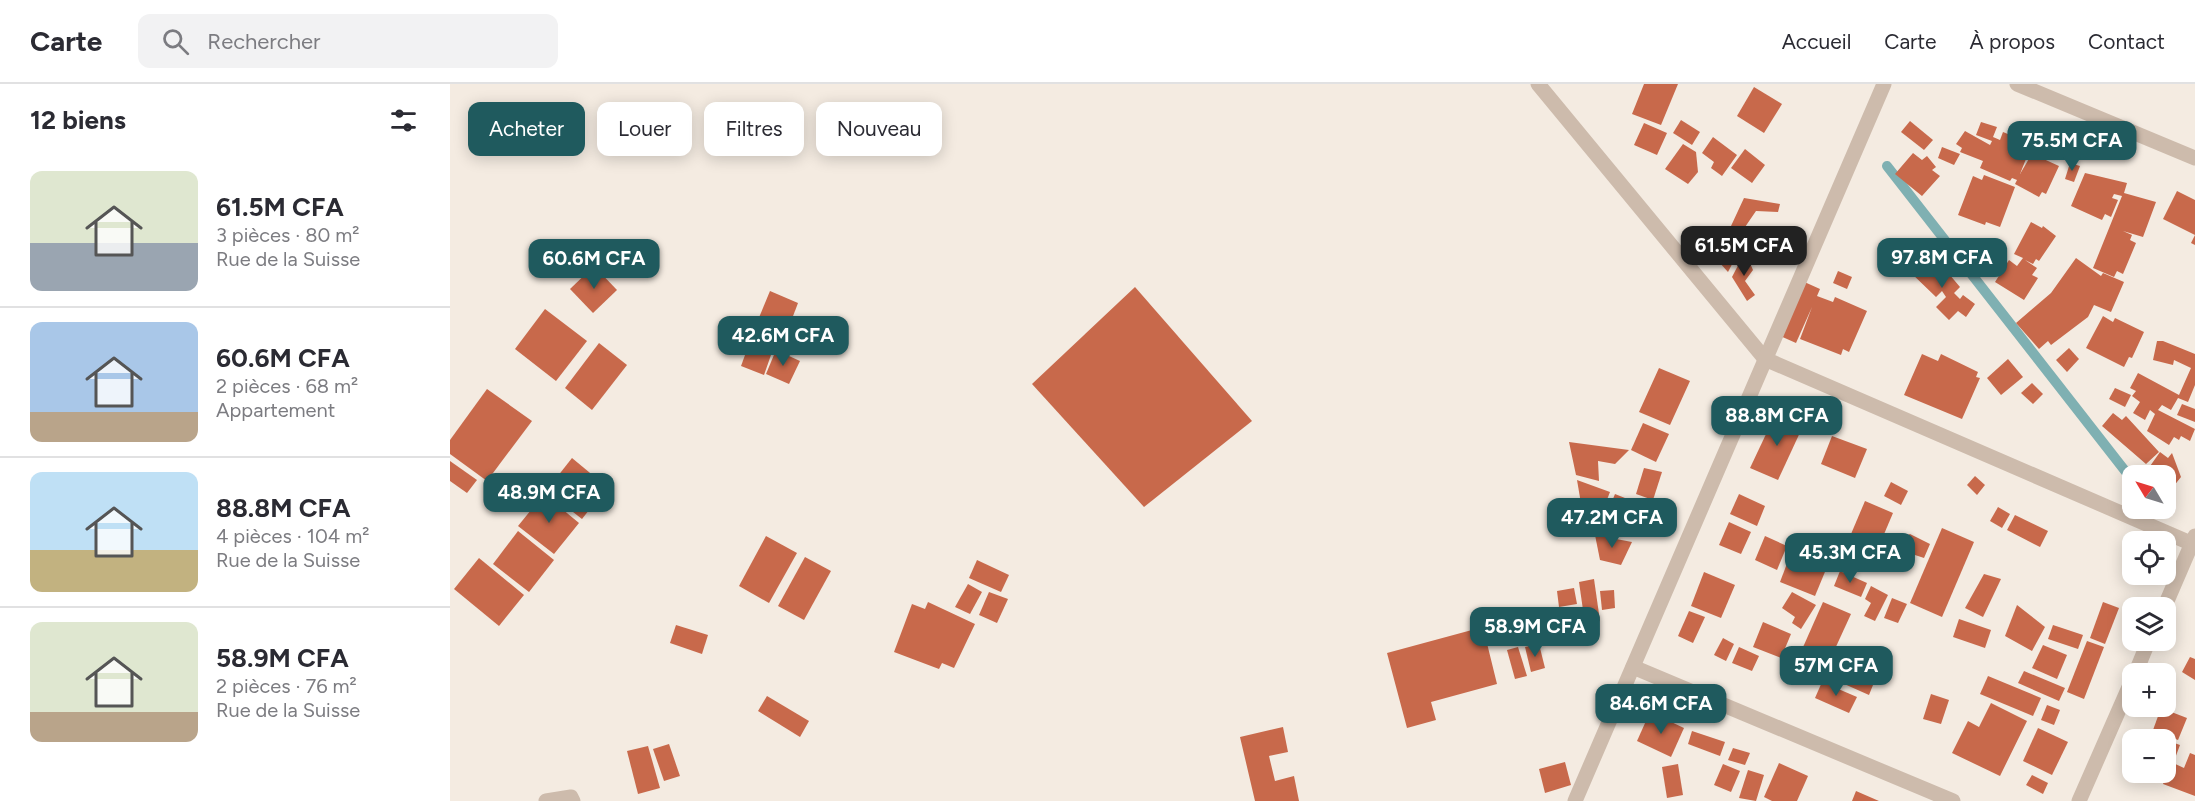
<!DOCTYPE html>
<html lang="fr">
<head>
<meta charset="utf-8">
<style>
	:root { --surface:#fff; --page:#f2f2f3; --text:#2b2b33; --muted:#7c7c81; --line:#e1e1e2; --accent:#1f5a5e }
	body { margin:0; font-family:Figtree,sans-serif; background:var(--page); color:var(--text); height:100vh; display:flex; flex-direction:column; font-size:22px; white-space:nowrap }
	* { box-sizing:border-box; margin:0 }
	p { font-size:20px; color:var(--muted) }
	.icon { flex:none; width:33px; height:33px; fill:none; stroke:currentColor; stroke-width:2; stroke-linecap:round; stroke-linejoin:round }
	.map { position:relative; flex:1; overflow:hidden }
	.side { display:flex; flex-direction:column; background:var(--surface); width:450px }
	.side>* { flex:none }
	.top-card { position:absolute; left:18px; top:18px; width:570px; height:54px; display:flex; gap:12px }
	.needle { width:39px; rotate:308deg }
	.fabs { position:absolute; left:1672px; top:381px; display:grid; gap:12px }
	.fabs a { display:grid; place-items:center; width:54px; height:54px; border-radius:12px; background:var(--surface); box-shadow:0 3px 15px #0003; font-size:30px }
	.price { position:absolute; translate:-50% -51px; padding:0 14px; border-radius:12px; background:var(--accent); color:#fff; font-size:20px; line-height:39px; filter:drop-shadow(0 2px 3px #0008) }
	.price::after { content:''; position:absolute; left:50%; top:36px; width:18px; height:14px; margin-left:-9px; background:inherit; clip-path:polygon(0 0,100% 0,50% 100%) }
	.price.selected { background:#222; color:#fff }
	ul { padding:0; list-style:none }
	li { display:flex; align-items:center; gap:18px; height:150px; padding:0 30px }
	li+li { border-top:2px solid var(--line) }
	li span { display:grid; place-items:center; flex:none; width:168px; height:120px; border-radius:12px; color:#555 }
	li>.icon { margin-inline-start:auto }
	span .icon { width:72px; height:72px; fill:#fffc; stroke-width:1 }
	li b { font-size:26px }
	h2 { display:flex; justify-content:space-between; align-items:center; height:72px; padding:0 30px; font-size:26px }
	.pill { padding:0 21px; border-radius:12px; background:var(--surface); box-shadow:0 3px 15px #0003; font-size:21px; line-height:54px }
	.pill.selected { background:var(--accent); color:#fff }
	header { display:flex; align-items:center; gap:36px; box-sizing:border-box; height:84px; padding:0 30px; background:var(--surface); border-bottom:2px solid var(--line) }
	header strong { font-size:28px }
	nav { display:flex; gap:33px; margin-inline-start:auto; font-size:21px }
	.search { width:420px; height:54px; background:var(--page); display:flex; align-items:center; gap:15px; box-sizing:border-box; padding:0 21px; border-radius:12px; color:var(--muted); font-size:22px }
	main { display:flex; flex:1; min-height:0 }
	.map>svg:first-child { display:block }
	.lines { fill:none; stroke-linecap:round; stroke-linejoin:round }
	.stream { stroke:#7fb0b2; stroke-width:10 }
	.building { fill:#c8694b }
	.minor { stroke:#cdbbac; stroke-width:15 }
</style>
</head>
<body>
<header>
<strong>Carte</strong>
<div class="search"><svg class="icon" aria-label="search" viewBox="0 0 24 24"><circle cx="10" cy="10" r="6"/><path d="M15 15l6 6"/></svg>Rechercher</div>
<nav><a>Accueil</a><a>Carte</a><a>À propos</a><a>Contact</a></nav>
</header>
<main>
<section class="side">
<h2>12 biens<svg class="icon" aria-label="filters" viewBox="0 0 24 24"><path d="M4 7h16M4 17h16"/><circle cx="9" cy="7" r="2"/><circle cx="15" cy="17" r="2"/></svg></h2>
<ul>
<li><span style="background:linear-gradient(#dfe7d0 60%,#9aa5b1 0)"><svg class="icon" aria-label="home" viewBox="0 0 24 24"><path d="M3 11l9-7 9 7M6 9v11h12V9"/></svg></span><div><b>61.5M CFA</b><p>3 pièces · 80 m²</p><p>Rue de la Suisse</p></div></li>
<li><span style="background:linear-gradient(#a9c7e8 75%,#b9a48a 0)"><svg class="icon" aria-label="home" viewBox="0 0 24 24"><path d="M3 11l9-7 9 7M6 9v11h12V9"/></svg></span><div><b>60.6M CFA</b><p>2 pièces · 68 m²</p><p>Appartement</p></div></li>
<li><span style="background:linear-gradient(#bfe0f5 65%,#c2b280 0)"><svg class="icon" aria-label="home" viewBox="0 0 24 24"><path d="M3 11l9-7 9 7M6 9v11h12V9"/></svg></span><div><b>88.8M CFA</b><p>4 pièces · 104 m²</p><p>Rue de la Suisse</p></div></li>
<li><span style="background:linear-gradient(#dfe7d0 75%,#b9a48a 0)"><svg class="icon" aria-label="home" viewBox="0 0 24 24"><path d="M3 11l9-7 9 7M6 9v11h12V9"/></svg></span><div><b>58.9M CFA</b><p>2 pièces · 76 m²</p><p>Rue de la Suisse</p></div></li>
</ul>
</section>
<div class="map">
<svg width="1745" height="717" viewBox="0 0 1745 717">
	<rect width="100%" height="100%" fill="#f4ebe1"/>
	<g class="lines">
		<g class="stream">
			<path d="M1437,82L1683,397"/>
			<path d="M1704,424L1707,427"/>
		</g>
	</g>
	<g class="building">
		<path d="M1194,0H1228L1211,41L1182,30Z"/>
		<path d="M1304,3L1332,20L1314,49L1287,32Z"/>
		<path d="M1231,36L1250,48L1242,61L1223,49Z"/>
		<path d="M1460,37L1483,56L1474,66L1451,48Z"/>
		<path d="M1531,38L1547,43L1543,53L1550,56L1553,48L1582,60L1570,90L1580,73L1586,76L1587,72L1609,82L1596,110L1592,108L1589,113L1565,100L1567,96L1562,94L1560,97L1530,84L1533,77L1510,68L1512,64L1506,60L1515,47L1540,61L1542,57L1526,51Z"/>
		<path d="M1194,39L1217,49L1207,71L1184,61Z"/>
		<path d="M1263,53L1287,71L1272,92L1261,84L1264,78L1252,69Z"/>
		<path d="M1233,60L1246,68L1248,88L1238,100L1215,85Z"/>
		<path d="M1492,63L1510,70L1504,81L1488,74Z"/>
		<path d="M1295,65L1315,81L1302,99L1281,84Z"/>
		<path d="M1463,69L1472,76L1477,72L1486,83L1482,86L1490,92L1472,112L1445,90Z"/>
		<path d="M1620,79L1630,82L1624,98L1615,95Z"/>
		<path d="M1635,89L1677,99L1674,109L1706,118L1693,153L1673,147L1682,151L1680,156L1686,159L1673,190L1667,187L1664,193L1643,184L1672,112L1664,110L1662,114L1668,116L1661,133L1655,130L1652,136L1621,122Z"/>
		<path d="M1534,91L1565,103L1550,143L1536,138L1535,141L1508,131L1523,92L1532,96Z"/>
		<path d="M1727,107L1745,116V161L1741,159L1745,151L1713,135Z"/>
		<path d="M1294,114L1330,120L1328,128L1306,127L1293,146L1281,142Z"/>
		<path d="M1581,138L1592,144L1593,142L1606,152L1589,177L1586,175L1583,180L1575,176L1587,184L1582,191L1588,194L1574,216L1545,198L1559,176L1567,182L1573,174L1564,170Z"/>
		<path d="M1266,144L1290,165L1278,188L1250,157Z"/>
		<path d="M1295,168L1303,186L1295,197L1305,211L1297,217L1282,193Z"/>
		<path d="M1626,174L1651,192L1653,189L1674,198L1661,228L1644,221L1638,233L1601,261L1598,257L1589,265L1566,239L1601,209L1608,215L1601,209Z"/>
		<path d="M1470,175L1480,184L1488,177L1510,203L1504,209L1510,215L1513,211L1525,220L1516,233L1508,227L1499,236L1486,223L1496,213L1492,207L1486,213L1459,187Z"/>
		<path d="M144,182L167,206L143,229L120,205Z"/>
		<path d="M1388,187L1402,193L1397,205L1383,199Z"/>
		<path d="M1350,196L1370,205L1367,212L1383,218L1385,213L1417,227L1399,268L1393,265L1391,271L1350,255L1362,223L1346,259L1326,250Z"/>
		<path d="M685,203L802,337L694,423L582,300Z"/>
		<path d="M320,207L348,219L337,248L308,236Z"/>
		<path d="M95,225L137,257L106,297L65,265Z"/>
		<path d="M1653,232L1663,238L1665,234L1694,248L1682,274L1679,273L1674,283L1636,264Z"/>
		<path d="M1707,257H1713L1745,270V301L1738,318L1728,314L1721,326L1712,321L1708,326L1745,345L1740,357L1731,352L1729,356L1724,353L1719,361L1697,347L1705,330L1700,326L1695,336L1683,329L1690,318L1682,312L1686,307L1680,304L1688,289L1729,311L1741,284L1724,276L1723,281L1703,276Z"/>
		<path d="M149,259L177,281L142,326L115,304Z"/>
		<path d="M298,263L321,271L314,291L291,282Z"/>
		<path d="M1619,264L1629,275L1617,288L1606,276Z"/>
		<path d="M326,266L350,277L339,300L316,290Z"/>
		<path d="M1472,270L1488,277L1491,270L1528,288L1526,293L1530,294L1512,335L1454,311Z"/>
		<path d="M1558,275L1573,293L1551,311L1537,294Z"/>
		<path d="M1209,284L1240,297L1220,341L1189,328Z"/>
		<path d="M1582,299L1593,310L1583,320L1571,309Z"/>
		<path d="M1665,304L1681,311L1675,323L1659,315Z"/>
		<path d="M37,305L82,337L37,397L0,370V356Z"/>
		<path d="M1732,320L1745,325V338L1727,331Z"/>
		<path d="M1326,329L1353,342L1328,396L1300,384Z"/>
		<path d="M1663,329L1672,336L1676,332L1709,368L1696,380L1652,342Z"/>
		<path d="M1193,339L1219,350L1206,378L1181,366Z"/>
		<path d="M1382,352L1417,365L1405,394L1371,380Z"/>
		<path d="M1119,358L1179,366L1165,380L1148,377L1149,397L1126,391Z"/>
		<path d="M1710,368L1718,374L1722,369L1731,393L1719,408L1716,405V392H1693Z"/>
		<path d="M122,374L157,403L132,435L96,407Z"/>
		<path d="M0,377L27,396L17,409L0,397Z"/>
		<path d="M1194,384L1212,388L1203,416L1186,410Z"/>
		<path d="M1525,392L1535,401L1527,411L1517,401Z"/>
		<path d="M1127,396L1160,408L1151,431L1134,437Z"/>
		<path d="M1441,398L1458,407L1451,421L1434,412Z"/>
		<path d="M94,410L129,439L104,470L68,442Z"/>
		<path d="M1165,410L1195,422L1194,426L1189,424L1183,437L1194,441L1192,447L1156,432Z"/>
		<path d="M1289,410L1315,422L1307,442L1280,430Z"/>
		<path d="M1415,417L1443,429L1429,462L1401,450Z"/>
		<path d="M1548,423L1560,430L1552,444L1540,437Z"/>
		<path d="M1565,431L1598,447L1590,463L1557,446Z"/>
		<path d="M1279,438L1301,448L1291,470L1269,461Z"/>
		<path d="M1492,444L1524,458L1492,533L1460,519Z"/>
		<path d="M68,447L104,476L79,508L43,480Z"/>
		<path d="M1460,450L1480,460L1474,474L1462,470L1451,481L1431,470L1440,451L1448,455Z"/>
		<path d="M1145,451L1182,458L1171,481L1150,476Z"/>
		<path d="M316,452L347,469L319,519L289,502Z"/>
		<path d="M1315,452L1337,462L1327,486L1305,476Z"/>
		<path d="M1341,469L1377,483L1365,512L1330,498Z"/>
		<path d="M355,473L381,487L354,536L328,522Z"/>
		<path d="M29,474L74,511L49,542L4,505Z"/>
		<path d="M527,476L559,491L551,508L519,494Z"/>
		<path d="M1390,487L1417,499L1411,513L1384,502Z"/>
		<path d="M1254,488L1285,501L1271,534L1241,522Z"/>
		<path d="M1534,490L1551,495L1533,533L1515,524Z"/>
		<path d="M1144,495L1150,537L1135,540L1129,498Z"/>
		<path d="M518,500L532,508L520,530L505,523Z"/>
		<path d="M1421,502L1438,511L1425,537L1414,532L1421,519L1415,515Z"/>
		<path d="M1124,504L1127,520L1109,523L1107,507Z"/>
		<path d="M1164,506L1165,524L1152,526L1150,507Z"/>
		<path d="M539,508L558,515L547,539L529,531Z"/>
		<path d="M1342,508L1366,521L1351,545L1342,539L1345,533L1332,524Z"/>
		<path d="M1442,514L1457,520L1448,539L1434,534Z"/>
		<path d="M478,518L525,540L504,584L492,579L489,585L444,568L462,520L475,525Z"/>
		<path d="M1373,518L1401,530L1373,591L1346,579Z"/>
		<path d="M1653,518L1669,524L1655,560L1640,554Z"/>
		<path d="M1567,521L1595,543L1582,567L1555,552Z"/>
		<path d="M1239,527L1255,533L1243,559L1228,552Z"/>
		<path d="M1128,528L1131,548L1109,552L1106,531Z"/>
		<path d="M1509,535L1541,546L1535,564L1503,553Z"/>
		<path d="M1313,538L1341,550L1331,574L1303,563Z"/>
		<path d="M226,541L258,551L252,570L220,559Z"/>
		<path d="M1603,541L1633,551L1628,565L1598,555Z"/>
		<path d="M1033,543L1047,600L981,618L986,636L957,644L937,569Z"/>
		<path d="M1273,554L1284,560L1276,577L1264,571Z"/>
		<path d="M1637,557L1654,563L1634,615L1617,608Z"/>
		<path d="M1089,560L1095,584L1081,588L1075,563Z"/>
		<path d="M1593,561L1617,571L1607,595L1582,584Z"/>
		<path d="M1068,563L1077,592L1065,595L1057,566Z"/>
		<path d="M1289,563L1309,572L1302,587L1282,579Z"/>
		<path d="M1407,568L1432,579L1426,592L1401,581Z"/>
		<path d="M1740,573L1745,575V596L1732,588Z"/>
		<path d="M1399,585L1425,596L1419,611L1392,599Z"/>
		<path d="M1574,587L1615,604L1609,617L1568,599Z"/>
		<path d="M1538,592L1591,614L1583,632L1530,610Z"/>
		<path d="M1372,598L1407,613L1399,629L1365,614Z"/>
		<path d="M1481,610L1499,616L1491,640L1473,635Z"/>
		<path d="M317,612L359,637L350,653L308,627Z"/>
		<path d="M1541,619L1577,637L1550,692L1502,669L1518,637L1529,643Z"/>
		<path d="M1597,621L1610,626L1604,641L1591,636Z"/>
		<path d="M1711,624L1737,634L1728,656L1703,646Z"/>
		<path d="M1200,628L1234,644L1221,673L1187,657Z"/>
		<path d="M833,643L838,668L819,672L825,697L844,692L849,717H805L790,653Z"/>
		<path d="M1588,644L1618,658L1602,691L1573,677Z"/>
		<path d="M1242,647L1275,658L1270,672L1238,660Z"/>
		<path d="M1716,656L1730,661L1724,677L1716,674Z"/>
		<path d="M219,660L230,692L214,697L203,665Z"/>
		<path d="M198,662L210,704L188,710L177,667Z"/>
		<path d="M1283,664L1300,669L1295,681L1278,676Z"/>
		<path d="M1740,669L1745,671V712L1713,700L1721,678L1734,684Z"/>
		<path d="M1115,678L1121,701L1095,709L1089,685Z"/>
		<path d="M1329,679L1358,692L1347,717H1322L1314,713Z"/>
		<path d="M1228,680L1233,711L1217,714L1212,683Z"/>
		<path d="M1273,680L1290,687L1281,708L1264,701Z"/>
		<path d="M1298,686L1314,691L1306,717L1289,714Z"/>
		<path d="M1582,691L1598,699L1593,710L1576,701Z"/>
		<path d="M1406,707L1429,717H1402Z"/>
	</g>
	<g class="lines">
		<g class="minor">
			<path d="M1088,0L1315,275L1745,461"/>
			<path d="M1567,0L1745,74"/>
			<path d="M1714,524L1745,452"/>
			<path d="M1183,583L1503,717"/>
			<path d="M1685,590L1699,556"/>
			<path d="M96,717L121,713L123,717"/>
			<path d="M1125,717L1434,0"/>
			<path d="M1629,717L1683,594"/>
		</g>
	</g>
</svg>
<div class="fabs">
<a><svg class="needle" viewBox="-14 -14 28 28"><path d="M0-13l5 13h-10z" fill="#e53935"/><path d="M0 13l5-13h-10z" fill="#7c7c81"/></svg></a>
<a><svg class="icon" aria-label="locate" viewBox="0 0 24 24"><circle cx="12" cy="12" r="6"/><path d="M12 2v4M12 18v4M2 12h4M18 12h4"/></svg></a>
<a><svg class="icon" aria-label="layers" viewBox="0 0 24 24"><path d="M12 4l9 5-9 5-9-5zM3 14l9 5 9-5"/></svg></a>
<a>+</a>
<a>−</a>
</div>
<b class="price" style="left:1622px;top:88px">75.5M CFA</b>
<b class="price selected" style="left:1294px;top:193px">61.5M CFA</b>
<b class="price" style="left:1492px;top:205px">97.8M CFA</b>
<b class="price" style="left:144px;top:206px">60.6M CFA</b>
<b class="price" style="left:333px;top:283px">42.6M CFA</b>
<b class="price" style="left:1327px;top:363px">88.8M CFA</b>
<b class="price" style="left:99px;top:440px">48.9M CFA</b>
<b class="price" style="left:1162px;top:465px">47.2M CFA</b>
<b class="price" style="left:1400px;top:500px">45.3M CFA</b>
<b class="price" style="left:1085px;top:574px">58.9M CFA</b>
<b class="price" style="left:1386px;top:613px">57M CFA</b>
<b class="price" style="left:1211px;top:651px">84.6M CFA</b>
<div class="top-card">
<a class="pill selected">Acheter</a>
<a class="pill">Louer</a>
<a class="pill">Filtres</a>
<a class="pill">Nouveau</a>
</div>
</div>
</main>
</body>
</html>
